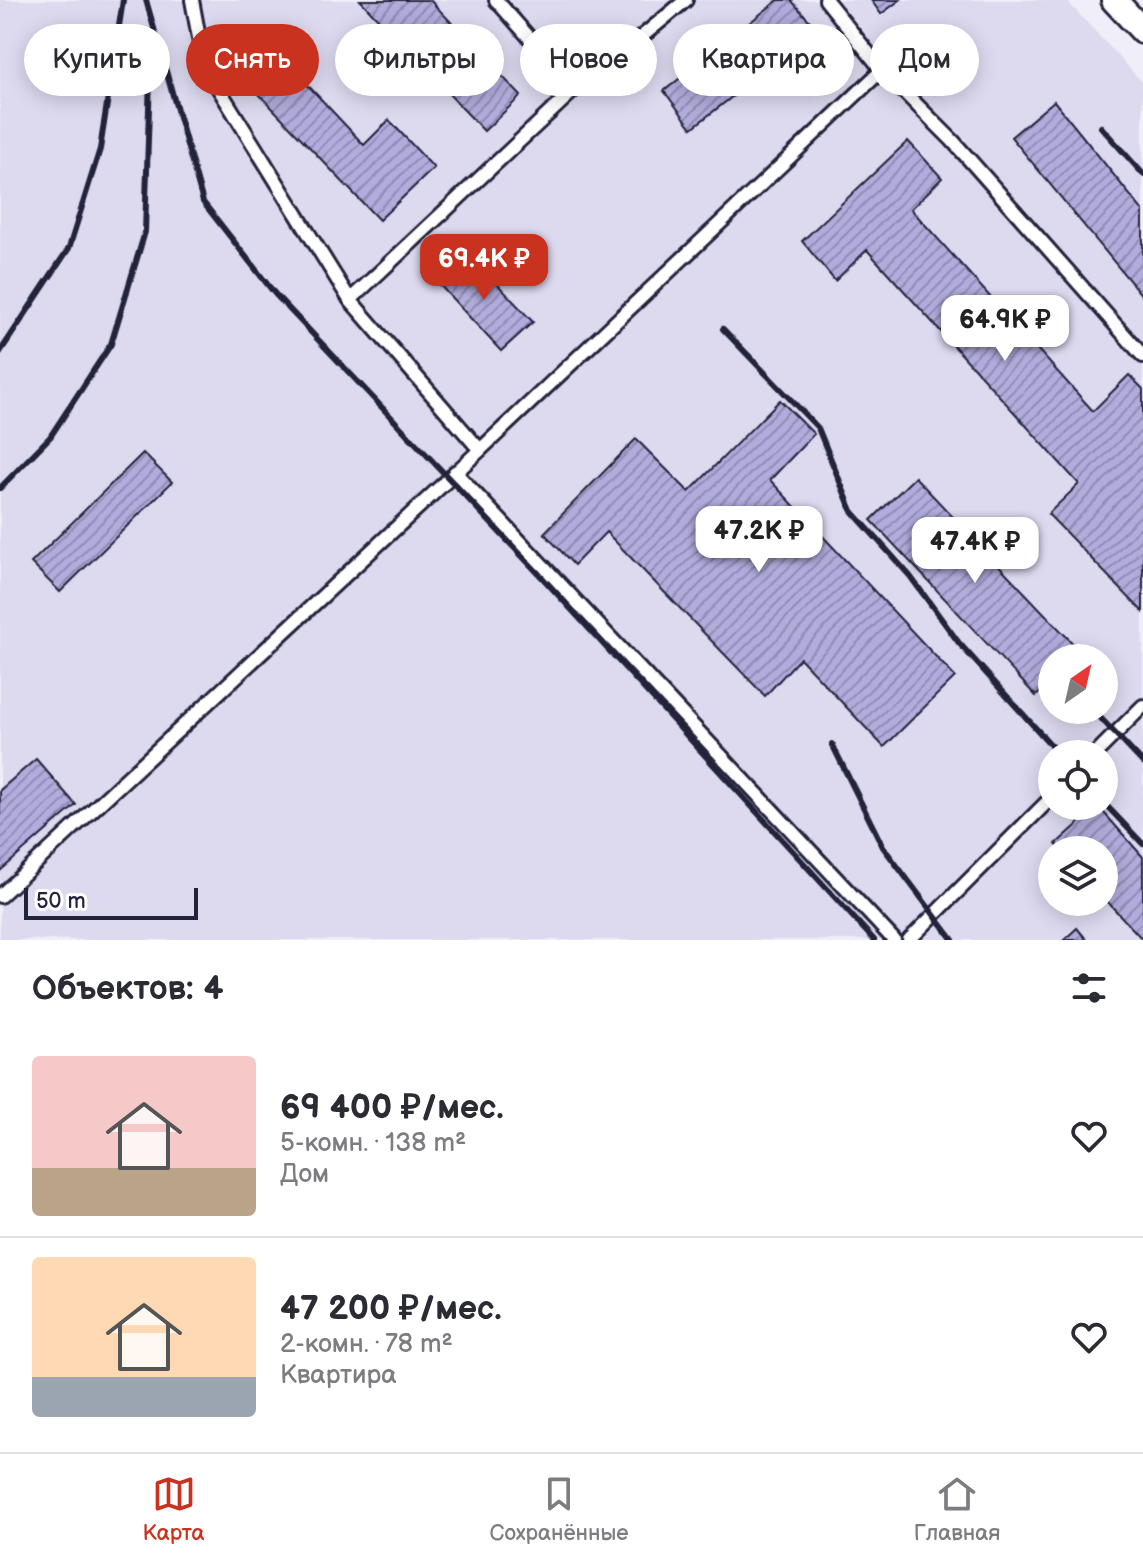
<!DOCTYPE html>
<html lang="ru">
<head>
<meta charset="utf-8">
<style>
	:root { --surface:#fff; --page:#f7f7f7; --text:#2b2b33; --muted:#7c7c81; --line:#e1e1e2; --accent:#c8321e }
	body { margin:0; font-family:"Balsamiq Sans",sans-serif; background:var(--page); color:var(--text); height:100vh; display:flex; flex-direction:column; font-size:30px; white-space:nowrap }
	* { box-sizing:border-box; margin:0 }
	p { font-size:26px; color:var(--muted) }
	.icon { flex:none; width:44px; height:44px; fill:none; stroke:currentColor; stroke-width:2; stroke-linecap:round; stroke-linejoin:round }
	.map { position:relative; height:940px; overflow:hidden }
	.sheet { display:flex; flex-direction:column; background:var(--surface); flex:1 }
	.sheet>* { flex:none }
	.top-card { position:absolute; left:24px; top:24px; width:1096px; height:72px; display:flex; gap:16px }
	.needle { width:52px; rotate:34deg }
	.tools { position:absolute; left:1038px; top:644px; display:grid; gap:16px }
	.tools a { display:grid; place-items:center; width:80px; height:80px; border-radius:50%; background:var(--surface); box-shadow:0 4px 20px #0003; font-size:40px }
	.scale { position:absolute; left:24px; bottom:20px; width:174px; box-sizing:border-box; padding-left:8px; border:4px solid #22223b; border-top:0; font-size:22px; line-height:28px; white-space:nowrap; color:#22223b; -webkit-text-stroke:6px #fff; paint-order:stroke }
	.price { position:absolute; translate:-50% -68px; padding:0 18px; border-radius:16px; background:#fff; color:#222; font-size:26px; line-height:52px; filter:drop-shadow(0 2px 4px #0008) }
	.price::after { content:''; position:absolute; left:50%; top:48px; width:24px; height:18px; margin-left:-12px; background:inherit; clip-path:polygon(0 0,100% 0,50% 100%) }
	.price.selected { background:var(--accent); color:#fff }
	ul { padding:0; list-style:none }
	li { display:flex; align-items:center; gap:24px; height:200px; padding:0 32px }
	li+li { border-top:2px solid var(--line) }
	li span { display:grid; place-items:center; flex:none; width:224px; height:160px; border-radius:8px; color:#555 }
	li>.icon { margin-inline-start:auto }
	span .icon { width:96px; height:96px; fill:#fffc; stroke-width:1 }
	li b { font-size:34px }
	h2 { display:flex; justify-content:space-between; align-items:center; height:96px; padding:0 32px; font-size:34px }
	.chip { padding:0 28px; border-radius:36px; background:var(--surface); box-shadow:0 4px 20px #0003; font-size:28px; line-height:72px }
	.chip.selected { background:var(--accent); color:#fff }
	.tabs { display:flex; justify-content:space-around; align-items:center; height:112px; border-top:2px solid var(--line); background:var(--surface); font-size:22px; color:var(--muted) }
	.tabs a { display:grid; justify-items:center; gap:4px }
	.tabs .selected { color:var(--accent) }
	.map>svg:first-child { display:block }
	.built { fill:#dddaf0; fill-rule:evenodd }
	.building { fill:url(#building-hatch); stroke:#22223b; stroke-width:2 }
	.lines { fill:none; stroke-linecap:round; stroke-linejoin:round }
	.lane-casing { stroke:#22223b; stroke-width:18 }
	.street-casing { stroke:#22223b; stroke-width:30 }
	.lane { stroke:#fff; stroke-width:12 }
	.street { stroke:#fff; stroke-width:24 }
	.rail { stroke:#22223b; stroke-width:6 }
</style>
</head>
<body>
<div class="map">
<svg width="1143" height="940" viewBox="0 0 1143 940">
	<defs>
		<pattern id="building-hatch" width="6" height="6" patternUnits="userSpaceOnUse" patternTransform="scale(2)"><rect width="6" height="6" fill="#b2acdd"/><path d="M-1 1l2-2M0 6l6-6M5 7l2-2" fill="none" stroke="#908cb4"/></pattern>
	</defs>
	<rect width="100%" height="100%" fill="#f0eef8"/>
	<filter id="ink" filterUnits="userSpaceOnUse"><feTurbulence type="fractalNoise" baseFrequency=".0125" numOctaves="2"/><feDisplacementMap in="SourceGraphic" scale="16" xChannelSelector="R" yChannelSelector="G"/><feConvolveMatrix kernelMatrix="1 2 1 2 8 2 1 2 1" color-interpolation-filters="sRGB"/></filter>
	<g filter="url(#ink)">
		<path class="built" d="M0,0H1066L1143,83V940H0ZM1052,658H1104V710H1052ZM1052,754H1104V806H1052ZM1052,850H1104V902H1052Z"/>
		<g class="building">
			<path d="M360,0H430L521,96L484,131Z"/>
			<path d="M778,0H791L818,30L692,128L664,91Z"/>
			<path d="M871,0H900L881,14Z"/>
			<path d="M286,62L364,145L389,120L434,168L379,220L256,91Z"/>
			<path d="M1054,101L1143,211V297L1011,137Z"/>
			<path d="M908,141L942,178L911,209L1093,411L1129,375L1143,389V612L1048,514L1079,484L867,250L835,281L802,241Z"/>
			<path d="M467,252L533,322L501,351L436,281Z"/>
			<path d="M780,400L814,434L770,480L955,677L884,747L800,658L765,696L606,532L574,565L544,533L636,439L689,492Z"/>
			<path d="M143,453L172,482L60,592L31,563Z"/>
			<path d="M915,477L1081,652L1075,658H1052V681L1036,696L871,520Z"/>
			<path d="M36,759L76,805L0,871V790Z"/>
			<path d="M1098,806L1143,857V940L1104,898V850H1061L1056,844Z"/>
			<path d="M1077,928L1087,940H1064Z"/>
		</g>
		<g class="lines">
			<g class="lane-casing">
				<g id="lane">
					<path d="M192,0L204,65L350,300"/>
					<path d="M496,0L575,89L604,64"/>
					<path d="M826,0L882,70L952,140L1143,356"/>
					<path d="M628,48L686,0"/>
					<path d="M480,450L882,70"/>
					<path d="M455,472L894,940"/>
					<path d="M1095,754L1143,706"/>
					<path d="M0,896L480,450L350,300L575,89"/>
					<path d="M909,940L1052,797"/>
				</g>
			</g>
			<g class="street-casing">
				<path id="street" d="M1114,0L1143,31"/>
			</g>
			<use href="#lane" class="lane"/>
			<use href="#street" class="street"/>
			<g class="rail">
				<path d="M146,0L203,202L275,294L539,574L874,940"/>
				<path d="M1101,127L1143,174"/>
				<path d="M723,329L818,428L852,511L910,576L959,643L1059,754"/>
				<path d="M0,352L69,248L100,149L123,0"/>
				<path d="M0,488L50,437L111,344L145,232L151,46"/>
				<path d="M1093,710L1143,763"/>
				<path d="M832,744L883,847L953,940"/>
				<path d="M1104,803L1143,844"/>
			</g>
		</g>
	</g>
</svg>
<div class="tools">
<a><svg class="needle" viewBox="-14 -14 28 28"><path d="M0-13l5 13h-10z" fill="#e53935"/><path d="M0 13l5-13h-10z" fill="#7c7c81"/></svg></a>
<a><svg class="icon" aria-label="locate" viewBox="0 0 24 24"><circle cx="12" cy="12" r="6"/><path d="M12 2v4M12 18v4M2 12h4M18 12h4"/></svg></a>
<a><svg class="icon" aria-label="layers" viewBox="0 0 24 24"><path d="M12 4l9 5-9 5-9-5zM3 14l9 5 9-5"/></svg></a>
</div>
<div class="scale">50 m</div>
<b class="price selected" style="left:484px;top:302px">69.4K ₽</b>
<b class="price" style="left:1005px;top:363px">64.9K ₽</b>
<b class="price" style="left:759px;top:574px">47.2K ₽</b>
<b class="price" style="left:975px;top:585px">47.4K ₽</b>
<div class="top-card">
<a class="chip">Купить</a>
<a class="chip selected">Снять</a>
<a class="chip">Фильтры</a>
<a class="chip">Новое</a>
<a class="chip">Квартира</a>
<a class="chip">Дом</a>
</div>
</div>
<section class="sheet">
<h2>Объектов: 4<svg class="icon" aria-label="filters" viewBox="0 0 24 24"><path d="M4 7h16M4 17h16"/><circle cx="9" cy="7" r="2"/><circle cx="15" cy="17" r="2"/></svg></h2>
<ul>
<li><span style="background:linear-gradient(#f6c9c9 70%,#b9a48a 0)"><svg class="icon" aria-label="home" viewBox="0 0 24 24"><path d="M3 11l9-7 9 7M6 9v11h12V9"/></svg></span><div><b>69 400 ₽/мес.</b><p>5-комн. · 138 m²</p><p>Дом</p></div><svg class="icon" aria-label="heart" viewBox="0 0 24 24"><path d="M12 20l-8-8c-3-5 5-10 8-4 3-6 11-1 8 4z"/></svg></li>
<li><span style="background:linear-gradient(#ffd9b3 75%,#9aa5b1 0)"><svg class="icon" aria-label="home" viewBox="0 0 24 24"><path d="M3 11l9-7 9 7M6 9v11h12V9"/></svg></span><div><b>47 200 ₽/мес.</b><p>2-комн. · 78 m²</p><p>Квартира</p></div><svg class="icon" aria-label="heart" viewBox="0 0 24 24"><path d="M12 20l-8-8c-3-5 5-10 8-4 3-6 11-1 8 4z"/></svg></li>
</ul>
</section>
<nav class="tabs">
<a class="selected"><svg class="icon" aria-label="map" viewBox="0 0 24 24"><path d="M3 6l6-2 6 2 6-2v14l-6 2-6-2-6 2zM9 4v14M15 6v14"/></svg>Карта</a>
<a><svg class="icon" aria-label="saved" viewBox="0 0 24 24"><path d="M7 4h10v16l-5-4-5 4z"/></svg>Сохранённые</a>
<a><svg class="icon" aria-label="home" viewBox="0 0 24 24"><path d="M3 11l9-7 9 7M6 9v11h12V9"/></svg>Главная</a>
</nav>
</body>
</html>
